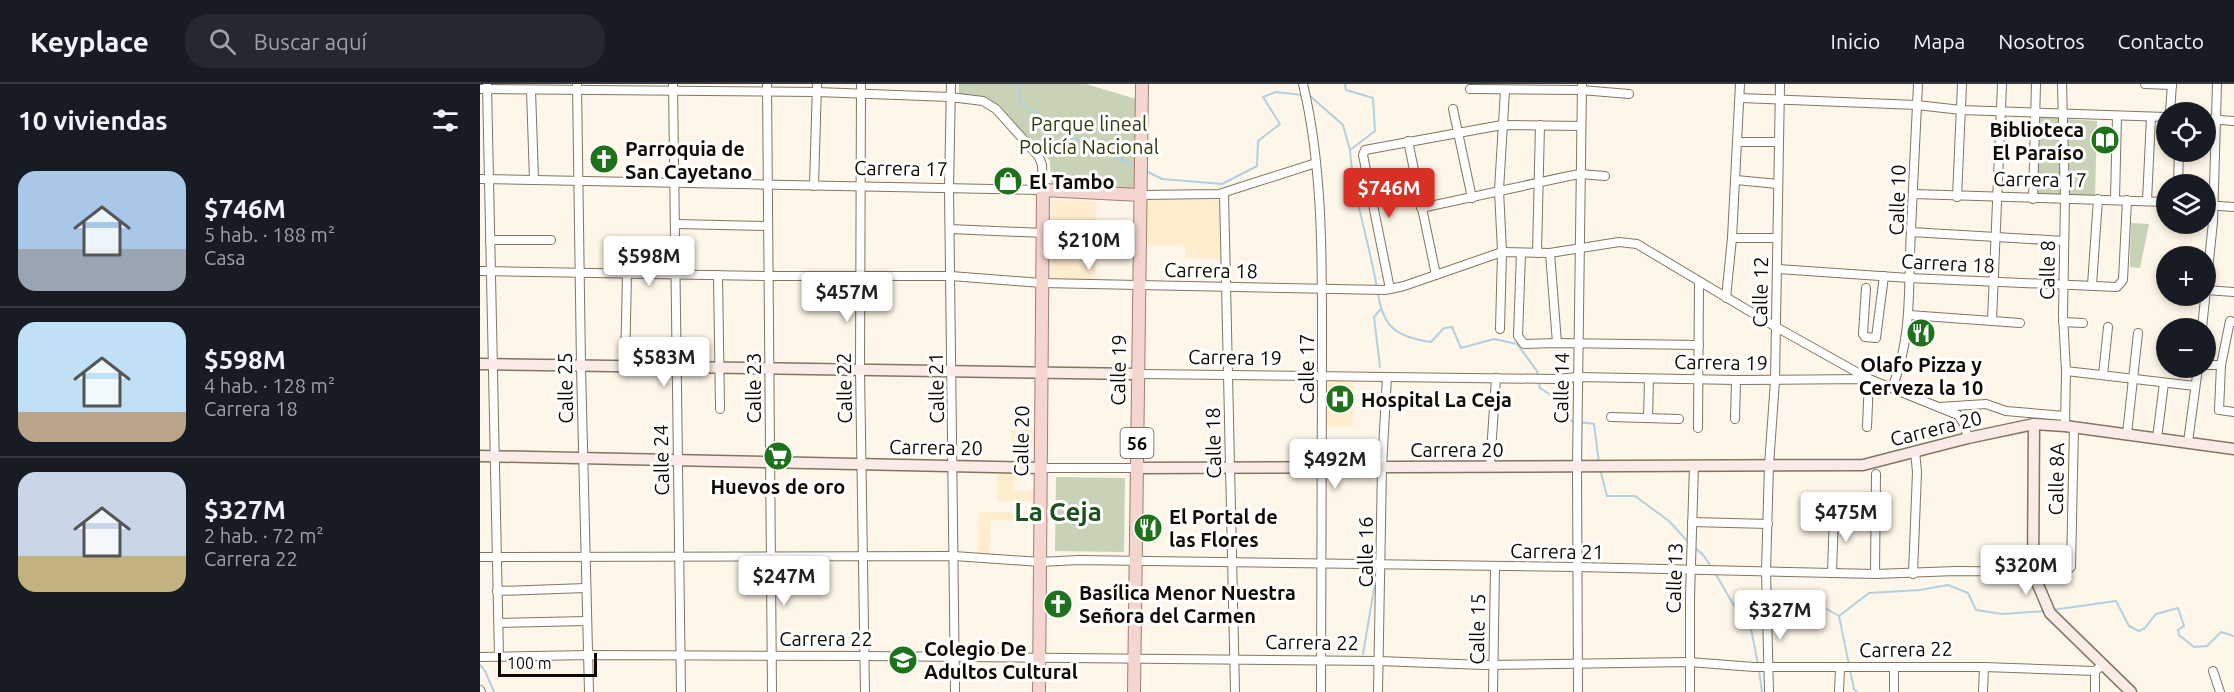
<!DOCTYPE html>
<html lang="es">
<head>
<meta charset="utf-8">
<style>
	:root { --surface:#171b24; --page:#242831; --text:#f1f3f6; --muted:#9ea1a6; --line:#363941; --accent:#d93025 }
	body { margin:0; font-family:Ubuntu,sans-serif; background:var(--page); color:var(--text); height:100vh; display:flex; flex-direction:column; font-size:22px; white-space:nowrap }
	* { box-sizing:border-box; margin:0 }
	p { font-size:20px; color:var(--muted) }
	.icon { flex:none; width:33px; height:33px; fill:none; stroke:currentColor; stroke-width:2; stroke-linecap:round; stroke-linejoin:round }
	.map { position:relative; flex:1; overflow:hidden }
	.side { display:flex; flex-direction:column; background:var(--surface); width:480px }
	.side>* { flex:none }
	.fabs { position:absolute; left:1676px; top:18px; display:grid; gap:12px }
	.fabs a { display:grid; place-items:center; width:60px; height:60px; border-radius:50%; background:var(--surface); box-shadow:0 3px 9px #0003; font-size:30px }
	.scale { position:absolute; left:18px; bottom:15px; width:99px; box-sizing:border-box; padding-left:6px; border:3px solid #0f0b04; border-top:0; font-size:16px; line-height:21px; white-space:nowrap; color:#0f0b04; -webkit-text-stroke:4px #fff; paint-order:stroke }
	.price { position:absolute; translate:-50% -51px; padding:0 14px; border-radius:6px; background:#fff; color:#222; font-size:20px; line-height:39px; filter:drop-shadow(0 2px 3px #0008) }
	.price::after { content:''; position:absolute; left:50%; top:36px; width:18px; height:14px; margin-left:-9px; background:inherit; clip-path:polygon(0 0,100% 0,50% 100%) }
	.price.current { background:var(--accent); color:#fff }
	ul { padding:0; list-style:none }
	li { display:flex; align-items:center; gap:18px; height:150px; padding:0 18px }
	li+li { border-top:2px solid var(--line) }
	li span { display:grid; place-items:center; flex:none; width:168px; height:120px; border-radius:18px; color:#555 }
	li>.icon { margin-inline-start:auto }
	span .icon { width:72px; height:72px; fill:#fffc; stroke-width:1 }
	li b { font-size:26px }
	h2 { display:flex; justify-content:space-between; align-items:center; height:72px; padding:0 18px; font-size:26px }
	header { display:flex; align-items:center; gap:36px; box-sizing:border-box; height:84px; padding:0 30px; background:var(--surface); border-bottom:2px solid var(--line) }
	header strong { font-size:28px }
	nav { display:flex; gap:33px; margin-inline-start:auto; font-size:21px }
	.search { width:420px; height:54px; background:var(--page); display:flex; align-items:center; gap:15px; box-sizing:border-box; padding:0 21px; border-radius:24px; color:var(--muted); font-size:22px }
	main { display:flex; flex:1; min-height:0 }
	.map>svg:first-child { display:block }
	.built { fill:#ffedce }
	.green { fill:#c8d2b6 }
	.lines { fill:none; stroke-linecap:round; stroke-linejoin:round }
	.stream { stroke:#b1d1e1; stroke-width:2 }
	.street-casing { stroke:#837661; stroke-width:10 }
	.secondary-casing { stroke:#837661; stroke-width:13 }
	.primary-casing { stroke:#a17d72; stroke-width:14 }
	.street { stroke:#fff; stroke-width:8 }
	.secondary { stroke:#faebe7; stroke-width:10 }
	.primary { stroke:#f5d6ce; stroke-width:12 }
	.labels { text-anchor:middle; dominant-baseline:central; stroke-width:6; stroke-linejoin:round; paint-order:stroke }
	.shield { fill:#fff; stroke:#57544f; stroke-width:1.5 }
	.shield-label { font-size:18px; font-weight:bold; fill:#0f0b04 }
	.park-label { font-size:20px; fill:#2f3d0e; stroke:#fff }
	.poi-label { font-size:20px; font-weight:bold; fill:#0f0b04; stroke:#fff; text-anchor:start }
	.street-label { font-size:20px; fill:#0f0b04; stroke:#fff }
	.district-label { font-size:26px; font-weight:bold; fill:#1e511b; stroke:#fff }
</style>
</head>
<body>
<header>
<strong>Keyplace</strong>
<div class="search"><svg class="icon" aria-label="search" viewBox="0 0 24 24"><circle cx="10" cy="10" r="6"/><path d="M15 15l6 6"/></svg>Buscar aquí</div>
<nav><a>Inicio</a><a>Mapa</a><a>Nosotros</a><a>Contacto</a></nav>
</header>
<main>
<section class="side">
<h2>10 viviendas<svg class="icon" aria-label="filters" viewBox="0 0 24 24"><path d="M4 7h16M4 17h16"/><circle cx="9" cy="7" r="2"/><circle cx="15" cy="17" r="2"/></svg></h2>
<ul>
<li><span style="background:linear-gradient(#a9c7e8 65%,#9aa5b1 0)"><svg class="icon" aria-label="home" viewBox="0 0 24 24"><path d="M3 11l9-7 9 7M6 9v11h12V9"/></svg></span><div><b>$746M</b><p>5 hab. · 188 m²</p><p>Casa</p></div></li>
<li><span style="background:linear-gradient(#bfe0f5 75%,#b9a48a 0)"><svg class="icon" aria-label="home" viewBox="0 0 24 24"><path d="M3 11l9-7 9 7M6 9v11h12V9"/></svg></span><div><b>$598M</b><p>4 hab. · 128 m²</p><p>Carrera 18</p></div></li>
<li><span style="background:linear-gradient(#c9d6e8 70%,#c2b280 0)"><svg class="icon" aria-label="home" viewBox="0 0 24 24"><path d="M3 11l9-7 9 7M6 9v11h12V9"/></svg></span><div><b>$327M</b><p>2 hab. · 72 m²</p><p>Carrera 22</p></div></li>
</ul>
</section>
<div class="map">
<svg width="1754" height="608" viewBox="0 0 1754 608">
	<rect width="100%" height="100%" fill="#fef6e8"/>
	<g class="built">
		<path d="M571,116L616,117V195H571Z"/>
		<path d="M666,116H741L742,175L705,174V162L666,161Z"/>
		<path d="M846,297H874L872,343L846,342Z"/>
		<path d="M531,346H563V362L531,361Z"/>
		<path d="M517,385H539V395L533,396V406L561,407L560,418L517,417Z"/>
		<path d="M498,428H557V437L511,436L510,474H498Z"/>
	</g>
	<g class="green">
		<path d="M479,0H606L656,15L657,109L571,104L570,77L522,25L504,14L479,11Z"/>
		<path d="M1559,31L1579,32L1581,113L1556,112Z"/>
		<path d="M1586,35L1617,37L1615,113L1588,112Z"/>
		<path d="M1651,139L1669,140L1660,184L1650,183Z"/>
		<path d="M576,393L645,394L644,468L575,467Z"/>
	</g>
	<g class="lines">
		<g class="stream">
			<path d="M538,0L540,19L587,50L655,82"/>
			<path d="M827,12H830L863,41L870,66L895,47L893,14L866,6L865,0"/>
			<path d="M870,66C873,113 889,157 897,204"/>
			<path d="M666,87L682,95L742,100L777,82L778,57L800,40L783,13L796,8L822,11"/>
			<path d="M898,209C903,244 917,253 951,258L964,244L972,243L981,264L1014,255L1037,260L1057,287L1060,304L1083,319L1091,337L1114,340L1119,379"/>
			<path d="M900,283L894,233L900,226"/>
			<path d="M1120,385L1127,412H1155L1189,437L1210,460"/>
			<path d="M1214,463L1224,472L1232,484"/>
			<path d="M1235,489L1256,525L1271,545L1278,580"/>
			<path d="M1256,525L1278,521L1345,524L1359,532"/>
			<path d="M1572,526L1636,517L1649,542L1659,547L1665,544L1676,530L1698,524L1704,542L1698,546L1699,551L1714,563L1727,562L1741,548L1754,552"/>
			<path d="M1359,532L1389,509L1440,506L1468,501L1488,509L1496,526L1522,530L1566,527"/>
			<path d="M1359,532L1374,605L1377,608"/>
			<path d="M883,570L897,487"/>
			<path d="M0,581L5,587L14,608"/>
			<path d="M1279,586L1282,608"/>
		</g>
		<g class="street-casing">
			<g id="street">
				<path d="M97,0L101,282L109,608"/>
				<path d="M193,0L201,608"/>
				<path d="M287,0L292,608"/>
				<path d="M381,0L380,286L385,608"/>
				<path d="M471,0L469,104L475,608"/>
				<path d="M823,0C844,87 842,187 842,276C842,387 841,497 841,608"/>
				<path d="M1582,0L1585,115L1583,231L1586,287L1585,342"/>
				<path d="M1665,0L1692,1"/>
				<path d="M7,1L19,573"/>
				<path d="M0,5L337,8L470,13L503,17L516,25L559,73L562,81L563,106L0,95"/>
				<path d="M990,5L1101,6L1149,10"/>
				<path d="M51,6L54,96"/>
				<path d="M1260,14L1437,21L1481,26L1686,33"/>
				<path d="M973,25L992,114"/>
				<path d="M1690,28L1692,0"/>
				<path d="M1725,35L1754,37"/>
				<path d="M928,57L956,191"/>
				<path d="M1258,58H1298"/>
				<path d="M1256,96L1298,100"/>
				<path d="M1698,100L1699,68"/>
				<path d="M334,102L337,0"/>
				<path d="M744,109L755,608"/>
				<path d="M1433,110L1686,118"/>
				<path d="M660,111L739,110L836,79"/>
				<path d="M1477,113L1482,0"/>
				<path d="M1553,115L1556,0"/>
				<path d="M1635,115L1637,32"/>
				<path d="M1667,117L1671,33"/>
				<path d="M1725,121L1754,123"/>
				<path d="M941,124L1089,92L1100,90L1125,92"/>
				<path d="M195,140L288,142"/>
				<path d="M470,145L563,149"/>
				<path d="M1431,148L1584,157"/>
				<path d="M1252,154H1297"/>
				<path d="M10,156H71"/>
				<path d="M1041,169L1038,252L1044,260L1077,259L1219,261"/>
				<path d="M1057,169L1060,41"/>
				<path d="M1070,169L1077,259"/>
				<path d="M1298,185L1429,194L1637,203L1643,196L1647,116"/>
				<path d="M0,187L288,192H471L562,199L905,206L924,202L1022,168L1070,169L1139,158L1157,160L1296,243L1389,295"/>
				<path d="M238,191L240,325"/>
				<path d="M1612,201L1618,115"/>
				<path d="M1386,204L1383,250L1385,253L1396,254L1404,192"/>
				<path d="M910,205L883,71L885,66L1022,41L1101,42"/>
				<path d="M1726,206L1754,208"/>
				<path d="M1246,214L1252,154L1260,0"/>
				<path d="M1429,231L1540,239"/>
				<path d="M1512,237L1522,0"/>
				<path d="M1583,238L1603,239"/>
				<path d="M1754,238L1750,237L1741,281L1739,326L1754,328"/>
				<path d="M1722,244L1733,138L1737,0"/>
				<path d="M1020,245L1022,168L1019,106L1025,6"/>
				<path d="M1725,281H1741"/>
				<path d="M145,283L147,190"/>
				<path d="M1586,287L1715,302"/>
				<path d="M658,290L1076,295L1098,293L1256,296L1389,295L1478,331L1484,340L1488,354"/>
				<path d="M1623,291L1628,243"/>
				<path d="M1412,304C1433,253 1428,200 1431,146C1433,97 1436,49 1438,0"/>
				<path d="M1459,323L1506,320L1526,327L1585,332"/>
				<path d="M1131,333L1199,335"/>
				<path d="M1168,334L1169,296"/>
				<path d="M1255,335L1256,296"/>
				<path d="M1387,343L1389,295"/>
				<path d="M1218,344L1219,198"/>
				<path d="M1647,350L1658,249"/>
				<path d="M1677,354L1684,299"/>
				<path d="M1708,358L1718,284"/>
				<path d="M1010,383L1016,294"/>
				<path d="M561,384H657"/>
				<path d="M1212,438L1288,440"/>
				<path d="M0,473L474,472L560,478L598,476L1098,483L1395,490L1476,487L1585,488L1591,483L1594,343"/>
				<path d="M1352,489L1354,429"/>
				<path d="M1395,490L1396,390"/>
				<path d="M1433,490L1437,388L1435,367"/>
				<path d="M17,507L106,504"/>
				<path d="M19,539L107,537"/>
				<path d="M0,573L108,571L384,572L899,577L1004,581L1209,578L1274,583H1504L1615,587L1623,581"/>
				<path d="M1414,583V608"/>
				<path d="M1733,587L1740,608"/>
				<path d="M0,606L1,608"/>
				<path d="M898,608L902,383L907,293"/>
				<path d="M1013,608L1015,483"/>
				<path d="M1098,608L1097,382L1102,0"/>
				<path d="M1210,608V513L1214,381"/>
				<path d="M1289,608L1286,487L1289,381L1295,297L1300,0"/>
				<path d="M1359,608L1360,584"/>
				<path d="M1503,608L1504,583"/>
				<path d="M1615,608V587"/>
			</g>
		</g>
		<g class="secondary-casing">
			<g id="secondary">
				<path d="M0,280L658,290"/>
				<path d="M1554,340L1553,489L1570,529L1651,608"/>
				<path d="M0,372L561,384"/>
				<path d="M657,384L1383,381L1488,354L1554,340L1585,342L1754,365"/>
			</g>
		</g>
		<g class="primary-casing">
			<g id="primary">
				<path d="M559,608L563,106L660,111"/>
				<path d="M654,608L662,0"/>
			</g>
		</g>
		<use href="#street" class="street"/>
		<use href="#secondary" class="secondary"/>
		<use href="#primary" class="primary"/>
	</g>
	<defs>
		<g id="library-disc" transform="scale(1.5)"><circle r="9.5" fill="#1e721b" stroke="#fff"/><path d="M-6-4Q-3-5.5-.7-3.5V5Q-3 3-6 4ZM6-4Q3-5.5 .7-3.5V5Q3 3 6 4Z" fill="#fff"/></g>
		<g id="church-disc" transform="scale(1.5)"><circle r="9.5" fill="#1e721b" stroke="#fff"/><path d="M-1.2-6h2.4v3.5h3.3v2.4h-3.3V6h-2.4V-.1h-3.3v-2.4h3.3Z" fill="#fff"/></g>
		<g id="shop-disc" transform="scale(1.5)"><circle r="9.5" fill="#1e721b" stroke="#fff"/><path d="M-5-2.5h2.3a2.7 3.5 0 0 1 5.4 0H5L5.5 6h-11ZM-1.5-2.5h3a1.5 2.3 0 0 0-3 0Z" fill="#fff"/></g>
		<g id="restaurant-disc" transform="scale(1.5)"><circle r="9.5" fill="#1e721b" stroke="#fff"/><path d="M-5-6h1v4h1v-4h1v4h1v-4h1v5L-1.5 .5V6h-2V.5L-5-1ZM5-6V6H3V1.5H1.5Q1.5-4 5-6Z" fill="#fff"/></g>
		<g id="hospital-disc" transform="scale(1.5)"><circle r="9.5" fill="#1e721b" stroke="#fff"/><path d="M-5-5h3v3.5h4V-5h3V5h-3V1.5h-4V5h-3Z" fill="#fff"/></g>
		<g id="supermarket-disc" transform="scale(1.5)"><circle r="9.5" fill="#1e721b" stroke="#fff"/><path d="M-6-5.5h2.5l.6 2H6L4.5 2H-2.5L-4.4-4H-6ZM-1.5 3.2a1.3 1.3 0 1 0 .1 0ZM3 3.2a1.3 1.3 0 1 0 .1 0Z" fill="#fff"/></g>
		<g id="school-disc" transform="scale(1.5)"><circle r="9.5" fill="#1e721b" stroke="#fff"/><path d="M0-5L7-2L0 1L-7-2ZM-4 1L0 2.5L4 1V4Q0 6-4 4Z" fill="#fff"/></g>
	</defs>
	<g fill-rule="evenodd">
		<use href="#library-disc" x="1625" y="56"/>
		<use href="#church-disc" x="124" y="75"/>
		<use href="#shop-disc" x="528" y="97"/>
		<use href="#restaurant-disc" x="1441" y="249"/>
		<use href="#hospital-disc" x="860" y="315"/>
		<use href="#supermarket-disc" x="298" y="372"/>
		<use href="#restaurant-disc" x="668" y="444"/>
		<use href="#church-disc" x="578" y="520"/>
		<use href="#school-disc" x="423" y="576"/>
	</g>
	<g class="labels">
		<rect class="shield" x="640.5" y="344" width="33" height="30" rx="4.5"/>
		<g class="shield-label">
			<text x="657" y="359">56</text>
		</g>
		<g class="park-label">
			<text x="609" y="39">Parque lineal<tspan x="609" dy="23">Policía Nacional</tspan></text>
		</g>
		<g class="poi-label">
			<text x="1604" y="45" text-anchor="end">Biblioteca<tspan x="1604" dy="23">El Paraíso</tspan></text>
			<text x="145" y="64">Parroquia de<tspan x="145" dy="23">San Cayetano</tspan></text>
			<text x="549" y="97">El Tambo</text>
			<text x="1441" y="280" text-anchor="middle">Olafo Pizza y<tspan x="1441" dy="23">Cerveza la 10</tspan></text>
			<text x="881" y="315">Hospital La Ceja</text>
			<text x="298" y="402" text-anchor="middle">Huevos de oro</text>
			<text x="689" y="432">El Portal de<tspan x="689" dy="23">las Flores</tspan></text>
			<text x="599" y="508">Basílica Menor Nuestra<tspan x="599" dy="23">Señora del Carmen</tspan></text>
			<text x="444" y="564">Colegio De<tspan x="444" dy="23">Adultos Cultural</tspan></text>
		</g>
		<g class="street-label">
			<text transform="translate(421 84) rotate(1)">Carrera 17</text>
			<text transform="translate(1560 95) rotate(1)">Carrera 17</text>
			<text transform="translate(1417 116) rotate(-88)">Calle 10</text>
			<text transform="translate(1468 179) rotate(3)">Carrera 18</text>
			<text transform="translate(731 186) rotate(1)">Carrera 18</text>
			<text transform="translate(1567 186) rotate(-89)">Calle 8</text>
			<text transform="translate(1280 208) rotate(-89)">Calle 12</text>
			<text transform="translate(755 273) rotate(1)">Carrera 19</text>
			<text transform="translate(1241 278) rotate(1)">Carrera 19</text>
			<text transform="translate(826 285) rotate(-90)">Calle 17</text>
			<text transform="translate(638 286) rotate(-89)">Calle 19</text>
			<text transform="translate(85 304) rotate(-91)">Calle 25</text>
			<text transform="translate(273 304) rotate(-90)">Calle 23</text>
			<text transform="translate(364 304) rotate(-91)">Calle 22</text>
			<text transform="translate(456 304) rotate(-91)">Calle 21</text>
			<text transform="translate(1081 304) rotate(-89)">Calle 14</text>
			<text transform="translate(1456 344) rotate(-14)">Carrera 20</text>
			<text transform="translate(541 357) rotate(-89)">Calle 20</text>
			<text transform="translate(733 359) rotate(-91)">Calle 18</text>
			<text transform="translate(456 363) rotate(1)">Carrera 20</text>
			<text x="977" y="365">Carrera 20</text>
			<text transform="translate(181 376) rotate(-91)">Calle 24</text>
			<text transform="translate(1576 395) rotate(-89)">Calle 8A</text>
			<text transform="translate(1077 467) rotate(1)">Carrera 21</text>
			<text transform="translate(885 468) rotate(-90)">Calle 16</text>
			<text transform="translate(1194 494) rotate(-88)">Calle 13</text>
			<text transform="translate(997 545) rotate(-89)">Calle 15</text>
			<text x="346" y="554">Carrera 22</text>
			<text transform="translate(832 558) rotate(1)">Carrera 22</text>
			<text transform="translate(1426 565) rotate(-1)">Carrera 22</text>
		</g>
		<g class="district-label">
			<text x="578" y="427">La Ceja</text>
		</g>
	</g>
</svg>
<div class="fabs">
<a><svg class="icon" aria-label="locate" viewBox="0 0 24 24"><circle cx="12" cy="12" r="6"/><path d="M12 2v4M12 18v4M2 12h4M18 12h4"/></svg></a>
<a><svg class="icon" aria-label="layers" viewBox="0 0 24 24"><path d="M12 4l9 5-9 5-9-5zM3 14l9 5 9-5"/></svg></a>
<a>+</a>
<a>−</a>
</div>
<div class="scale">100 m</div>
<b class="price current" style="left:909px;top:135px">$746M</b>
<b class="price" style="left:609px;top:187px">$210M</b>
<b class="price" style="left:169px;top:203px">$598M</b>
<b class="price" style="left:367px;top:239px">$457M</b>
<b class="price" style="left:184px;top:304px">$583M</b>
<b class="price" style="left:855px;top:406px">$492M</b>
<b class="price" style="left:1366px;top:459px">$475M</b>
<b class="price" style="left:1546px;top:512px">$320M</b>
<b class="price" style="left:304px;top:523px">$247M</b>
<b class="price" style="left:1300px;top:557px">$327M</b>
</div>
</main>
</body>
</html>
